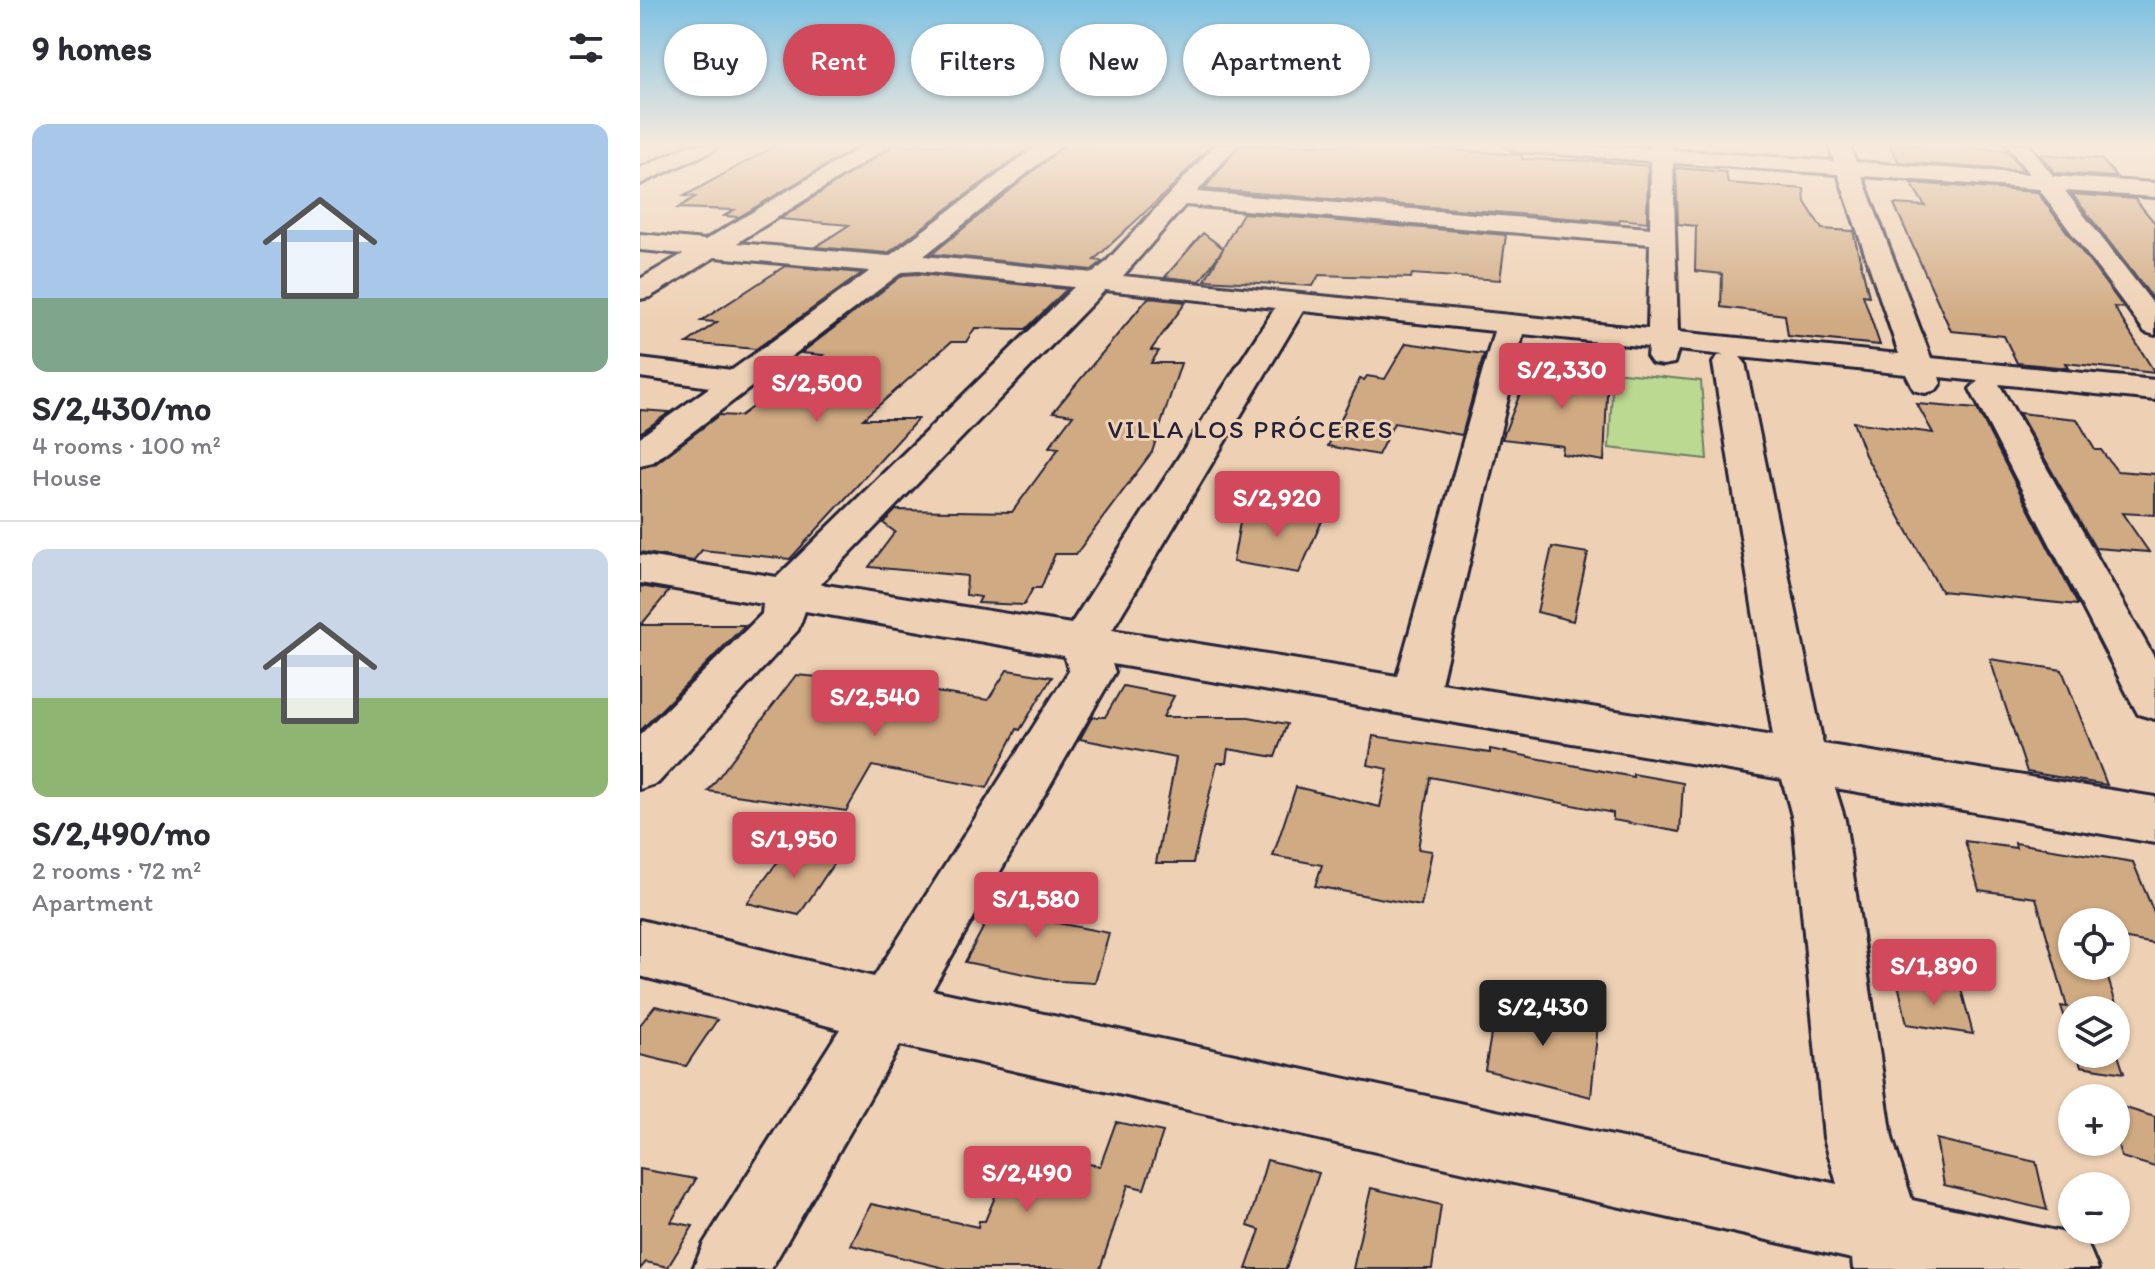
<!DOCTYPE html>
<html lang="en">
<head>
<meta charset="utf-8">
<style>
	:root { --surface:#fff; --page:#f2f2f3; --text:#2b2b33; --muted:#7c7c81; --line:#e1e1e2; --accent:#d1495b }
	body { margin:0; font-family:Itim,sans-serif; background:var(--page); color:var(--text); height:100vh; display:flex; flex-direction:column; font-size:30px; white-space:nowrap }
	* { box-sizing:border-box; margin:0 }
	p { font-size:26px; color:var(--muted) }
	.icon { flex:none; width:44px; height:44px; fill:none; stroke:currentColor; stroke-width:2; stroke-linecap:round; stroke-linejoin:round }
	.map { position:relative; flex:1; overflow:hidden }
	.side { display:flex; flex-direction:column; background:var(--surface); width:640px }
	.side>* { flex:none }
	.banner { position:absolute; left:24px; top:24px; width:760px; height:72px; display:flex; gap:16px }
	.fabs { position:absolute; left:1418px; top:908px; display:grid; gap:16px }
	.fabs a { display:grid; place-items:center; width:72px; height:72px; border-radius:50%; background:var(--surface); box-shadow:0 2px 6px #0004; font-size:40px }
	.price { position:absolute; translate:-50% -68px; padding:0 18px; border-radius:8px; background:var(--accent); color:#fff; font-size:26px; line-height:52px; filter:drop-shadow(0 2px 4px #0008) }
	.price::after { content:''; position:absolute; left:50%; top:48px; width:24px; height:18px; margin-left:-12px; background:inherit; clip-path:polygon(0 0,100% 0,50% 100%) }
	.price.selected { background:#222; color:#fff }
	ul { padding:0; list-style:none }
	li { display:grid; align-content:center; gap:16px; height:424px; padding:0 32px }
	li+li { border-top:2px solid var(--line) }
	li span { display:grid; place-items:center; height:248px; border-radius:16px; color:#555 }
	li>.icon { margin-inline-start:auto }
	span .icon { width:144px; height:144px; fill:#fffc; stroke-width:1 }
	li b { font-size:34px }
	h2 { display:flex; justify-content:space-between; align-items:center; height:96px; padding:0 32px; font-size:34px }
	.pill { padding:0 28px; border-radius:36px; background:var(--surface); box-shadow:0 2px 6px #0004; font-size:28px; line-height:72px }
	.pill.selected { background:var(--accent); color:#fff }
	main { display:flex; flex:1; min-height:0 }
	.map>svg:first-child { display:block }
	.green { fill:#bbd991; stroke:#6e7e66; stroke-width:2 }
	.building { fill:#d0aa82; stroke:#22223b; stroke-width:2 }
	.lines { fill:none; stroke-linecap:round; stroke-linejoin:round }
	.minor-casing { stroke:#22223b; stroke-width:6 }
	.minor { fill:#eed1b4; fill-rule:evenodd }
	.labels { text-anchor:middle; dominant-baseline:central; stroke-width:6; stroke-linejoin:round; paint-order:stroke }
	.far-neighbourhood-label { font-size:26px; letter-spacing:2px; fill:#22223b; stroke:#eed1b4 }
</style>
</head>
<body>
<main>
<section class="side">
<h2>9 homes<svg class="icon" aria-label="filters" viewBox="0 0 24 24"><path d="M4 7h16M4 17h16"/><circle cx="9" cy="7" r="2"/><circle cx="15" cy="17" r="2"/></svg></h2>
<ul>
<li><span style="background:linear-gradient(#a9c7e8 70%,#7fa58c 0)"><svg class="icon" aria-label="home" viewBox="0 0 24 24"><path d="M3 11l9-7 9 7M6 9v11h12V9"/></svg></span><div><b>S/2,430/mo</b><p>4 rooms · 100 m²</p><p>House</p></div></li>
<li><span style="background:linear-gradient(#c9d6e8 60%,#8fb573 0)"><svg class="icon" aria-label="home" viewBox="0 0 24 24"><path d="M3 11l9-7 9 7M6 9v11h12V9"/></svg></span><div><b>S/2,490/mo</b><p>2 rooms · 72 m²</p><p>Apartment</p></div></li>
</ul>
</section>
<div class="map">
<svg width="1515" height="1269" viewBox="0 0 1515 1269">
	<rect width="100%" height="100%" fill="#eed1b4"/>
	<filter id="ink" filterUnits="userSpaceOnUse"><feTurbulence type="fractalNoise" baseFrequency=".0125" numOctaves="2"/><feDisplacementMap in="SourceGraphic" scale="16" xChannelSelector="R" yChannelSelector="G"/><feConvolveMatrix kernelMatrix="1 2 1 2 8 2 1 2 1" color-interpolation-filters="sRGB"/></filter>
	<g filter="url(#ink)">
		<path class="green" d="M973,372L1061,381L1067,459L969,448Z"/>
		<g class="building">
			<path d="M137,145H220L99,217L84,216L94,210L38,208L55,197L44,196Z"/>
			<path d="M254,145H393L248,253L175,247L209,225L140,219Z"/>
			<path d="M425,145H571L532,187L454,260L463,261L452,270L292,254Z"/>
			<path d="M600,145H742L882,155V159L957,161L1008,166L1007,222L980,219L979,222L564,189Z"/>
			<path d="M1249,145H1312L1368,151L1383,171L1259,162Z"/>
			<path d="M1400,154L1461,159L1477,177L1415,173Z"/>
			<path d="M1036,168L1086,172L1088,183L1164,189L1165,202L1182,229L1213,231L1229,296L1223,295L1240,345L1148,336L1145,315L1081,307L1082,274L1055,271L1056,226L1038,224Z"/>
			<path d="M1271,183L1397,192L1484,308L1474,307L1515,373L1425,363L1428,368L1377,363L1364,336L1311,331L1254,204L1285,206Z"/>
			<path d="M1432,194L1495,199L1515,223V301Z"/>
			<path d="M603,213L866,235L860,280L772,274L771,278L679,275L673,286L565,280L583,249L560,281L525,277L563,233L583,248Z"/>
			<path d="M145,266L222,273L116,349L47,343L77,322L61,321Z"/>
			<path d="M278,274L427,289L386,329L335,328L326,342H311L223,419H278L150,559L62,550L53,561L0,552V468L15,464L79,415L100,416L183,355L161,353L263,275Z"/>
			<path d="M508,298L546,302L511,350L519,351L511,363H541L512,452L436,554H415L401,588H393L384,605L338,603L341,597L326,595L327,576L229,567L255,532L243,523L256,510L372,512L419,448L409,447L433,415L413,412Z"/>
			<path d="M766,343L844,354L822,435L754,423L738,455L688,446L720,379L724,380L727,376L745,379Z"/>
			<path d="M891,366L968,373L964,461L922,454L923,446L862,439Z"/>
			<path d="M1277,404L1337,409L1438,605L1301,591L1225,455L1213,422L1293,433Z"/>
			<path d="M0,410L30,412L0,433Z"/>
			<path d="M1379,413L1437,419L1455,450H1461L1477,471L1515,474V515L1482,513L1509,552L1455,548Z"/>
			<path d="M602,511L686,512L659,573L593,562Z"/>
			<path d="M912,547L948,553L933,621L897,612Z"/>
			<path d="M0,586L29,591L1,625H105L0,731Z"/>
			<path d="M1350,659L1422,670L1467,785L1387,772Z"/>
			<path d="M367,670L412,677L380,730L377,729L347,788L232,766L206,811L68,791L156,675L271,685L269,688L348,700Z"/>
			<path d="M483,686L534,696L523,717H609L647,724L635,757L588,749L586,763H577L553,863H516L536,758L440,739L452,717H465Z"/>
			<path d="M733,736L850,753V749L993,777V774L1043,783L1040,832L973,820V813L790,777L778,849L792,851L781,906L675,886L682,865L633,856L656,787L740,807L748,769L728,765Z"/>
			<path d="M1325,841L1376,848L1375,843L1493,862L1515,915V944L1476,937V922H1432V966H1464L1479,1013L1476,1010H1432V1039L1421,1006L1427,1007L1396,898L1339,890Z"/>
			<path d="M150,845L200,854L159,915L107,903Z"/>
			<path d="M370,877L409,884L392,918L469,933L455,983L420,981L325,962Z"/>
			<path d="M1257,979L1321,989L1333,1034L1267,1024Z"/>
			<path d="M857,999L958,1024L951,1097L845,1070Z"/>
			<path d="M15,1006L77,1020L46,1066L0,1055V1025Z"/>
			<path d="M1476,1049L1484,1073L1441,1066L1437,1054H1476Z"/>
			<path d="M1476,1105L1515,1117V1167L1481,1157L1476,1136Z"/>
			<path d="M476,1122L523,1132L504,1189L488,1185L460,1269H308L211,1245L231,1204L338,1227L339,1221H345L374,1151L460,1166Z"/>
			<path d="M1296,1139L1396,1162L1407,1210L1304,1185Z"/>
			<path d="M627,1160L679,1173L646,1269H606L620,1230L608,1226Z"/>
			<path d="M0,1169L56,1179L31,1222L53,1226L28,1267L6,1262L0,1269Z"/>
			<path d="M731,1188L801,1205L792,1269H713Z"/>
		</g>
		<g class="lines">
			<g class="minor-casing">
				<g id="minor">
					<path d="M50,145H77L74,150L0,184V168Z"/>
					<path d="M225,145H251L97,243L249,256L398,145H422L284,256L453,273L465,263L575,145H597L557,192L1010,228L1011,161L876,151L865,145L1011,148L1012,145H1032L1033,150L1194,161L1189,145H1209L1216,162L1389,174L1367,145H1389L1413,176L1515,183V197L1425,191L1515,306V335L1505,332L1399,189L1222,176L1291,358L1515,380V400L1359,384L1515,659V719L1498,714L1491,701L1330,389L1338,381L1299,377L1301,383L1296,390L1285,393L1274,390L1266,374L1100,357L1105,363L1183,744L1515,797V843L1195,788L1205,820L1252,1138L1272,1200L1421,1232L1447,1243L1458,1269H1213L1212,1259L260,1045L131,1269H53L64,1243L200,1029L0,976V920L234,977L429,671L424,656L165,611L158,630L18,783L0,789V735L122,614L123,604L0,583V555L137,577L434,287L278,271L262,272L13,462L0,465V437L70,387L0,377V359L92,370L230,271L75,257L10,297L0,299V279L43,254L0,250V234L65,240ZM1033,163L1198,174L1259,354L1038,332ZM545,205L1010,244L1008,329L483,276ZM465,290L635,308L431,624L180,584ZM663,311L854,331L757,676L472,630ZM883,334L1008,347L1007,356L1012,363L1023,365L1034,363L1038,350L1084,355L1078,356L1073,363L1133,736L801,683ZM472,664L1142,779L1153,820L1184,1138L1197,1184L292,990L468,684L475,672Z"/>
				</g>
			</g>
			<use href="#minor" class="minor"/>
		</g>
	</g>
	<linearGradient id="sky" x2="0" y2="1"><stop stop-color="#7fc1e2"/><stop offset="0.45" stop-color="#f7eadd"/><stop offset="1" stop-color="#f7eadd" stop-opacity="0"/></linearGradient>
	<rect width="1515" height="322" fill="url(#sky)"/>
	<g class="labels">
		<g class="far-neighbourhood-label">
			<text x="611" y="429">VILLA LOS PRÓCERES</text>
		</g>
	</g>
</svg>
<div class="fabs">
<a><svg class="icon" aria-label="locate" viewBox="0 0 24 24"><circle cx="12" cy="12" r="6"/><path d="M12 2v4M12 18v4M2 12h4M18 12h4"/></svg></a>
<a><svg class="icon" aria-label="layers" viewBox="0 0 24 24"><path d="M12 4l9 5-9 5-9-5zM3 14l9 5 9-5"/></svg></a>
<a>+</a>
<a>−</a>
</div>
<b class="price" style="left:922px;top:411px">S/2,330</b>
<b class="price" style="left:177px;top:424px">S/2,500</b>
<b class="price" style="left:637px;top:539px">S/2,920</b>
<b class="price" style="left:235px;top:738px">S/2,540</b>
<b class="price" style="left:154px;top:880px">S/1,950</b>
<b class="price" style="left:396px;top:940px">S/1,580</b>
<b class="price" style="left:1294px;top:1007px">S/1,890</b>
<b class="price selected" style="left:903px;top:1048px">S/2,430</b>
<b class="price" style="left:387px;top:1214px">S/2,490</b>
<div class="banner">
<a class="pill">Buy</a>
<a class="pill selected">Rent</a>
<a class="pill">Filters</a>
<a class="pill">New</a>
<a class="pill">Apartment</a>
</div>
</div>
</main>
</body>
</html>
